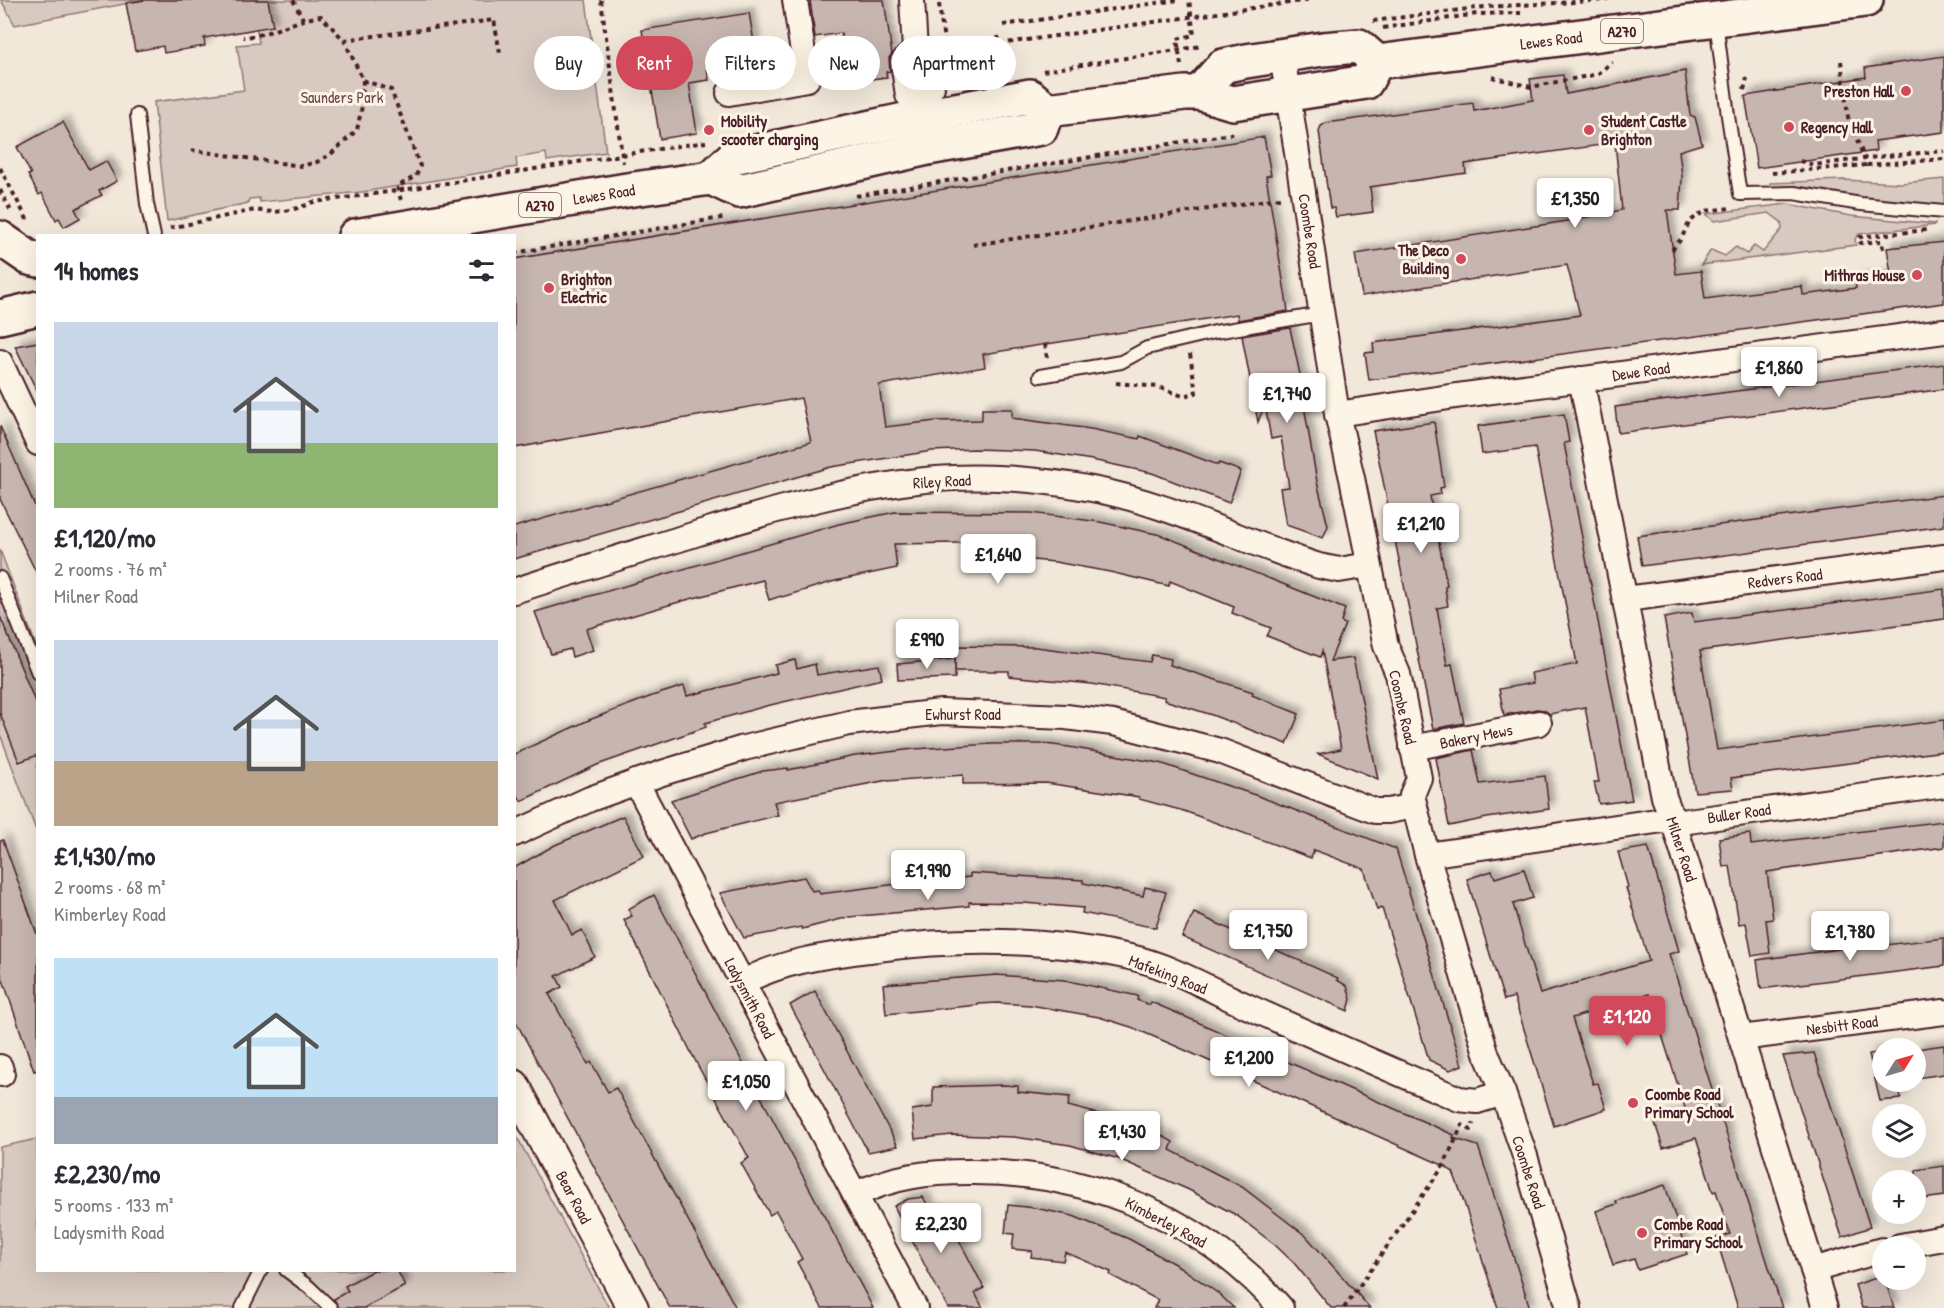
<!DOCTYPE html>
<html lang="en">
<head>
<meta charset="utf-8">
<style>
	:root { --surface:#fff; --page:#f7f7f7; --text:#2b2b33; --muted:#7c7c81; --accent:#d1495b }
	body { margin:0; font-family:"Patrick Hand",sans-serif; background:var(--page); color:var(--text); height:100vh; display:flex; flex-direction:column; font-size:22px; white-space:nowrap }
	* { box-sizing:border-box; margin:0 }
	p { font-size:20px; color:var(--muted) }
	.icon { flex:none; width:33px; height:33px; fill:none; stroke:currentColor; stroke-width:2; stroke-linecap:round; stroke-linejoin:round }
	.map { position:relative; flex:1; overflow:hidden }
	.sheet { position:absolute; left:36px; top:234px; width:480px; height:1038px; display:flex; flex-direction:column; background:var(--surface); border-radius:0px; box-shadow:0 6px 24px #0002 }
	.sheet>* { flex:none }
	.hud { position:absolute; left:534px; top:36px; width:570px; height:54px; display:flex; gap:12px }
	.needle { width:39px; rotate:53deg }
	.fabs { position:absolute; left:1872px; top:1038px; display:grid; gap:12px }
	.fabs a { display:grid; place-items:center; width:54px; height:54px; border-radius:50%; background:var(--surface); box-shadow:0 6px 24px #0002; font-size:30px }
	.price { position:absolute; translate:-50% -51px; padding:0 14px; border-radius:6px; background:#fff; color:#222; font-size:20px; line-height:39px; filter:drop-shadow(0 2px 3px #0008) }
	.price::after { content:''; position:absolute; left:50%; top:36px; width:18px; height:14px; margin-left:-9px; background:inherit; clip-path:polygon(0 0,100% 0,50% 100%) }
	.price.selected { background:var(--accent); color:#fff }
	ul { padding:0; list-style:none }
	li { display:grid; align-content:center; gap:12px; height:318px; padding:0 18px }
	li span { display:grid; place-items:center; height:186px; border-radius:0px; color:#555 }
	li>.icon { margin-inline-start:auto }
	span .icon { width:108px; height:108px; fill:#fffc; stroke-width:1 }
	li b { font-size:26px }
	h2 { display:flex; justify-content:space-between; align-items:center; height:72px; padding:0 18px; font-size:26px }
	.tag { padding:0 21px; border-radius:27px; background:var(--surface); box-shadow:0 6px 24px #0002; font-size:21px; line-height:54px }
	.tag.selected { background:var(--accent); color:#fff }
	.map>svg:first-child { display:block }
	.green { fill:#d8cac0; stroke:#917476; stroke-width:1.5 }
	.building { fill:#c7b6af; stroke:#4a1f2b; stroke-width:1.5; filter:url(#shadow) }
	.lines { fill:none; stroke-linecap:round; stroke-linejoin:round }
	.service-casing { stroke:#4a1f2b; stroke-width:16 }
	.minor-casing { stroke:#4a1f2b; stroke-width:28 }
	.tertiary-casing { stroke:#4a1f2b; stroke-width:34 }
	.primary-casing { stroke:#4a1f2b; stroke-width:38 }
	.path { stroke:#4a1f2b; stroke-width:4; stroke-dasharray:4.5 4.5; stroke-linecap:butt }
	.service { stroke:#fcf5e5; stroke-width:12 }
	.minor { stroke:#fcf5e5; stroke-width:24 }
	.tertiary { stroke:#fcf5e5; stroke-width:30 }
	.primary { stroke:#fcf5e5; stroke-width:33 }
	.poi-dot { fill:#d1495b; stroke:#fcf5e5; stroke-width:2 }
	.labels { text-anchor:middle; dominant-baseline:central; stroke-width:6; stroke-linejoin:round; paint-order:stroke }
	.shield { fill:#fcf5e5; stroke:#7f5f63; stroke-width:1.5 }
	.shield-label { font-size:15px; font-weight:bold; fill:#4a1f2b }
	.street-label { font-size:16px; fill:#4a1f2b; stroke:#fcf5e5 }
	.poi-label { font-size:16px; font-weight:bold; fill:#4a1f2b; stroke:#fcf5e5; text-anchor:start }
	.park-label { font-size:16px; fill:#6e4a50; stroke:#fcf5e5 }
</style>
</head>
<body>
<div class="map">
<svg width="1944" height="1308" viewBox="0 0 1944 1308">
	<defs>
		<filter id="shadow"><feDropShadow dx="5.5" dy="-5.5" stdDeviation="3" flood-color="#0004"/></filter>
	</defs>
	<rect width="100%" height="100%" fill="#f1e8da"/>
	<filter id="ink" filterUnits="userSpaceOnUse"><feTurbulence type="fractalNoise" baseFrequency=".0167" numOctaves="2"/><feDisplacementMap in="SourceGraphic" scale="12" xChannelSelector="R" yChannelSelector="G"/><feConvolveMatrix kernelMatrix="1 2 1 2 8 2 1 2 1" color-interpolation-filters="sRGB"/></filter>
	<g filter="url(#ink)">
		<g class="green">
			<path d="M1,0H145L15,25Z"/>
			<path d="M252,0H586L606,152L547,161L546,153L516,158L517,167L362,192L260,202L259,198L249,199L248,203L167,221L154,102L244,90L237,45L259,43Z"/>
			<path d="M1944,179V212L1771,193L1770,183L1843,180L1901,183Z"/>
			<path d="M1787,204L1851,216L1935,224V225L1859,234L1855,239L1856,245L1701,265L1711,250L1725,256L1736,247L1747,254L1754,246L1763,252L1782,229L1781,222L1769,213L1714,221L1706,214Z"/>
			<path d="M0,550L37,648V833L0,734Z"/>
			<path d="M515,1133L609,1308H0V1147L37,1139L38,1270H514Z"/>
		</g>
		<g class="building">
			<path d="M145,0H268L273,26L204,38L205,46L164,53L163,46L135,51L126,3Z"/>
			<path d="M810,0H884L892,54L889,58L890,71L886,72L887,77L856,81L855,76L848,77L841,33L815,37Z"/>
			<path d="M749,13L756,54L706,62L709,80L689,83L697,133L660,139L642,30Z"/>
			<path d="M1944,56V132L1875,141L1876,151L1757,168L1745,96L1866,77L1865,68Z"/>
			<path d="M1685,71L1690,115L1695,117L1702,144L1679,151L1682,176L1680,210H1667L1676,274L1701,271L1705,299L1802,286L1803,295L1856,288L1855,280L1891,274L1887,248L1944,242V303L1369,380L1365,353L1374,352L1373,343L1580,315L1567,265L1362,296L1355,254L1561,222L1622,210L1615,143L1465,164L1466,173L1370,187L1373,212L1336,217L1334,208H1330L1319,131L1321,126L1326,123L1473,103L1474,111L1533,100L1530,79L1563,75L1566,94Z"/>
			<path d="M63,122L89,170L106,161L117,181L99,191L102,195L75,209L80,218L64,227L59,218L56,220L42,193L39,195L28,175L31,174L17,147Z"/>
			<path d="M1264,137L1271,175L1266,176L1288,311L1238,320L1237,314L983,354L985,367L879,385L885,427L936,421L982,420V409H1012V418L1091,429L1139,439L1140,436L1218,465L1219,463L1241,471L1229,503L1152,473L1092,460L1035,451L975,449L932,451L831,467L514,559V527L811,442L801,398L514,448V259Z"/>
			<path d="M1290,328L1304,393L1302,394L1317,482L1328,526L1323,538L1286,525L1280,488L1289,487L1281,437L1271,439L1265,404L1258,422L1242,336Z"/>
			<path d="M38,342V393L15,346Z"/>
			<path d="M1944,364V389L1618,433L1615,407Z"/>
			<path d="M1564,414L1569,442L1564,443L1632,800L1599,804L1594,782H1599L1585,707L1550,714L1544,710L1537,709L1504,715L1499,689L1533,683L1531,673L1577,664L1535,447L1482,454L1478,426Z"/>
			<path d="M1434,422L1444,487L1440,488L1441,494L1430,496L1447,585L1445,586V589L1448,606L1437,608L1447,665L1452,664L1464,723L1433,729L1373,431Z"/>
			<path d="M0,426L38,513V576L0,499Z"/>
			<path d="M1944,495V526L1642,566L1637,536Z"/>
			<path d="M895,512L1031,513L1100,522L1161,535L1345,609L1341,622L1345,624L1330,661L1353,658L1378,779L1318,754L1341,749L1322,651L1320,657L1267,636L1271,628L1232,613L1234,607L1170,581L1169,586L1110,572L1055,562L1022,559L1024,542L894,544L897,568L835,581L782,597L781,596L769,600L763,580L686,600L586,629L593,650L572,657L570,649L551,654L535,612L839,524Z"/>
			<path d="M1944,589V619L1700,651L1717,750L1944,720V751L1731,778L1733,789L1695,792L1664,618L1692,613L1694,622Z"/>
			<path d="M0,616L38,709V755L19,762L0,713Z"/>
			<path d="M955,646L1036,647L1150,662L1152,655L1171,659L1170,665L1253,692L1252,695L1299,714L1287,744L1212,715L1164,700L1165,697L1092,684L1009,676V671H955Z"/>
			<path d="M955,659V678L898,680L897,664Z"/>
			<path d="M795,660L797,669L815,664L817,675L879,665L882,679L766,706L705,723L706,727L597,765L521,801L514,789V754L589,720L652,696L684,686L687,696L777,673L775,665Z"/>
			<path d="M991,744H1045L1069,747L1160,763L1258,796L1396,849L1462,1065L1450,1070L1429,1060L1382,908L1377,910L1364,869L1314,850L1311,858L1184,811L1139,799V797L1046,783L963,784V775L888,781V780L774,802L778,815L706,833L691,839L671,800L763,771L788,768V770L855,756L914,749Z"/>
			<path d="M1473,750L1480,784L1545,776L1549,809L1487,818L1449,826L1436,758Z"/>
			<path d="M623,816L644,856L555,900L572,935L582,930L595,957L556,976L562,987L549,994L588,1064L591,1062L608,1092L616,1088L736,1308H670L514,1018V868L555,845Z"/>
			<path d="M1944,821V847L1767,872L1773,919L1766,920L1770,953L1752,956L1746,923L1739,924L1730,866L1723,867L1719,838L1750,834L1751,845Z"/>
			<path d="M3,840L38,937V1070L34,1071L0,971V841Z"/>
			<path d="M1648,847L1679,951L1669,954L1782,1308H1738L1716,1238L1730,1234L1716,1191L1713,1192L1696,1138L1663,1148L1654,1120L1686,1111L1649,994L1572,1018L1593,1084L1598,1083L1606,1109L1554,1126L1514,997L1504,1000L1467,879L1492,871L1495,878L1524,869L1533,898L1513,904L1540,994L1649,961L1626,888L1628,887L1618,852Z"/>
			<path d="M970,873L1083,880V883L1143,896L1145,887L1166,892L1156,928L1082,913L1083,908L1024,903L969,902V906L849,917L802,929L801,927L744,938L720,893L804,877L812,891L818,890L820,894L905,883L970,877Z"/>
			<path d="M654,895L737,1052L873,1308H822L797,1262L802,1259L776,1211L770,1215L741,1163L749,1158L698,1066L624,920L632,916L628,909Z"/>
			<path d="M1194,913L1338,978L1337,980L1347,986L1351,999L1348,1011L1182,937Z"/>
			<path d="M1858,936L1860,948L1944,938V966L1761,989L1757,960L1839,949L1838,939Z"/>
			<path d="M997,975L1064,980L1138,996L1137,1000L1150,1005L1151,1002L1179,1014L1454,1135L1453,1138L1478,1146L1530,1308H1498L1461,1193L1453,1172L1447,1168V1167L1171,1044L1131,1027L1099,1017L1030,1005L998,1003L978,1004V1005L886,1014L883,984Z"/>
			<path d="M815,991L881,1115L898,1146L868,1152L809,1040L790,1005Z"/>
			<path d="M1944,1045V1074L1916,1078V1049Z"/>
			<path d="M1882,1052V1082H1899L1901,1099L1880,1101L1869,1054Z"/>
			<path d="M1814,1053L1870,1227L1842,1237L1783,1056Z"/>
			<path d="M1004,1085L1018,1086V1092L1070,1097L1068,1106L1114,1118L1128,1124L1129,1117L1173,1142L1170,1150L1242,1187L1306,1236L1370,1308H1331L1294,1263L1275,1245L1236,1215L1189,1190L1119,1159L1070,1145L1014,1137L952,1135L915,1139L912,1110L933,1107V1087Z"/>
			<path d="M1944,1166V1196L1916,1200V1170Z"/>
			<path d="M1665,1185L1687,1254L1638,1270L1634,1259L1613,1265L1596,1211L1617,1204L1616,1201Z"/>
			<path d="M923,1197L936,1220L946,1215L984,1288L975,1293L983,1308H948L930,1275L894,1206L908,1199Z"/>
			<path d="M1008,1205L1035,1208L1073,1216L1129,1239L1180,1267L1219,1294L1234,1308H1154L1158,1300L1110,1275L1111,1272L1065,1252L1063,1261L1031,1257L1032,1251L1012,1249L1014,1234L1005,1233Z"/>
			<path d="M374,1270H397L405,1286L364,1308H339L334,1299L348,1291L345,1286Z"/>
			<path d="M1882,1276V1280H1885L1894,1308H1862L1855,1285Z"/>
		</g>
		<g class="lines">
			<g class="service-casing">
				<g id="service">
					<path d="M1716,21L1728,116L1740,194L1794,193L1861,204L1944,212"/>
					<path d="M137,115L147,204L154,236"/>
					<path d="M1040,376L1121,362L1147,348L1215,332L1322,314"/>
					<path d="M0,578L38,673"/>
					<path d="M286,1270L309,1287L331,1308"/>
					<path d="M242,1308L261,1270"/>
				</g>
			</g>
			<g class="minor-casing">
				<g id="minor">
					<path d="M912,0L915,50"/>
					<path d="M915,50L929,59L932,87L922,102L925,129"/>
					<path d="M915,50L903,62L908,95L922,102"/>
					<path d="M1282,55L1337,414L1352,478L1386,646L1398,674L1419,778L1412,795L1427,855L1486,1053L1503,1093L1525,1156L1569,1308"/>
					<path d="M729,93L807,79L795,0"/>
					<path d="M0,362L38,443"/>
					<path d="M1581,379L1664,797L1674,823L1825,1308"/>
					<path d="M1337,414L1456,396L1944,331"/>
					<path d="M514,591C578,570 641,551 705,531C777,509 850,488 925,480C977,474 1041,479 1092,489C1172,504 1243,542 1319,566L1339,570L1369,565"/>
					<path d="M1626,599L1944,557"/>
					<path d="M1412,748L1539,723"/>
					<path d="M636,782L915,1308"/>
					<path d="M514,834L590,799L662,773L744,748L849,723L941,712L1066,717L1113,723L1220,751L1375,811H1388L1414,806"/>
					<path d="M1427,855L1663,820L1674,823L1944,785"/>
					<path d="M742,983C782,960 832,955 877,949C960,938 1048,939 1130,957C1171,966 1213,991 1251,1008C1320,1039 1389,1069 1459,1099L1477,1101L1503,1093"/>
					<path d="M1741,1038L1944,1012"/>
					<path d="M0,1067L2,1074"/>
					<path d="M855,1195C892,1176 929,1172 970,1172C1087,1171 1203,1218 1281,1308"/>
					<path d="M1900,1246L1944,1238"/>
					<path d="M1813,1270L1882,1250"/>
				</g>
			</g>
			<g class="tertiary-casing">
				<path id="tertiary" d="M514,1085L633,1308"/>
			</g>
			<g class="primary-casing">
				<g id="primary">
					<path d="M1199,93L1223,66L1246,61L1323,49L1359,46L1377,62L1866,0"/>
					<path d="M711,178L733,157L923,116L1030,96L1047,110L1185,93H1199L1233,103L1366,82L1377,62"/>
					<path d="M355,236L627,190L711,178L739,191L928,148L1041,128L1047,110"/>
					<path d="M0,238L29,258L38,260"/>
					<path d="M0,317L38,308"/>
				</g>
			</g>
			<g class="path">
				<path d="M293,0L303,19"/>
				<path d="M601,0L623,163"/>
				<path d="M939,4L944,41"/>
				<path d="M1373,21L1484,7L1608,0"/>
				<path d="M1003,25L1178,0"/>
				<path d="M1383,28L1477,14L1521,13"/>
				<path d="M998,36L999,44L1309,0"/>
				<path d="M344,40L494,20L500,53"/>
				<path d="M1841,61L1848,117L1867,165L1944,159"/>
				<path d="M1181,65L1177,39L1194,35L1189,0"/>
				<path d="M1043,71L1202,46"/>
				<path d="M1492,77L1531,87L1598,74L1612,62"/>
				<path d="M363,80L391,90L420,166L416,176L397,187L401,200"/>
				<path d="M1744,90L1747,78"/>
				<path d="M191,150L301,166L317,162L331,154L357,130L362,106L363,80L344,40L321,16C294,20 271,35 243,37"/>
				<path d="M1800,161L1814,165L1885,156L1944,151"/>
				<path d="M0,168L29,223"/>
				<path d="M1772,173L1867,165"/>
				<path d="M0,190L12,213"/>
				<path d="M856,196L1236,133"/>
				<path d="M170,228L255,210C274,214 295,211 313,202C444,186 575,161 706,142"/>
				<path d="M973,245L1280,198"/>
				<path d="M1883,249L1882,241L1860,243L1858,239L1860,237L1926,230"/>
				<path d="M1672,250L1681,239L1690,221L1705,211L1730,208"/>
				<path d="M514,253L727,217"/>
				<path d="M1045,344L1047,358"/>
				<path d="M1116,383L1158,387L1183,396L1196,393L1190,354"/>
				<path d="M1344,1308L1444,1165L1462,1125L1471,1130L1473,1123"/>
			</g>
			<use href="#service" class="service"/>
			<use href="#minor" class="minor"/>
			<use href="#tertiary" class="tertiary"/>
			<use href="#primary" class="primary"/>
		</g>
	</g>
	<g class="poi-dot">
		<circle cx="1906" cy="91" r="6"/>
		<circle cx="1789" cy="127" r="6"/>
		<circle cx="709" cy="130" r="6"/>
		<circle cx="1589" cy="130" r="6"/>
		<circle cx="1461" cy="259" r="6"/>
		<circle cx="1917" cy="275" r="6"/>
		<circle cx="549" cy="288" r="6"/>
		<circle cx="1633" cy="1103" r="6"/>
		<circle cx="1642" cy="1233" r="6"/>
	</g>
	<g class="labels">
		<g class="shield">
			<rect x="1601" y="19" width="42" height="24" rx="4.5"/>
			<rect x="519" y="193" width="42" height="24" rx="4.5"/>
		</g>
		<g class="shield-label">
			<text x="1622" y="31">A270</text>
			<text x="540" y="205">A270</text>
		</g>
		<g class="street-label">
			<text transform="translate(1551 40) rotate(-7)">Lewes Road</text>
			<text transform="translate(604 194) rotate(-9)">Lewes Road</text>
			<text transform="translate(1310 231) rotate(81)">Coombe Road</text>
			<text transform="translate(1641 371) rotate(-8)">Dewe Road</text>
			<text transform="translate(942 481) rotate(-3)">Riley Road</text>
			<text transform="translate(1785 578) rotate(-7)">Redvers Road</text>
			<text transform="translate(1403 707) rotate(77)">Coombe Road</text>
			<text x="963" y="714">Ewhurst Road</text>
			<text transform="translate(1476 736) rotate(-11)">Bakery Mews</text>
			<text transform="translate(1739 813) rotate(-8)">Buller Road</text>
			<text transform="translate(1682 849) rotate(72)">Milner Road</text>
			<text transform="translate(1168 974) rotate(21)">Mafeking Road</text>
			<text transform="translate(750 998) rotate(62)">Ladysmith Road</text>
			<text transform="translate(1842 1025) rotate(-7)">Nesbitt Road</text>
			<text transform="translate(1529 1172) rotate(72)">Coombe Road</text>
			<text transform="translate(574 1197) rotate(62)">Bear Road</text>
			<text transform="translate(1166 1222) rotate(28)">Kimberley Road</text>
		</g>
		<g class="poi-label">
			<text x="1894" y="91" text-anchor="end">Preston Hall</text>
			<text x="721" y="121">Mobility<tspan x="721" dy="18">scooter charging</tspan></text>
			<text x="1601" y="121">Student Castle<tspan x="1601" dy="18">Brighton</tspan></text>
			<text x="1801" y="127">Regency Hall</text>
			<text x="1449" y="250" text-anchor="end">The Deco<tspan x="1449" dy="18">Building</tspan></text>
			<text x="1905" y="275" text-anchor="end">Mithras House</text>
			<text x="561" y="279">Brighton<tspan x="561" dy="18">Electric</tspan></text>
			<text x="1645" y="1094">Coombe Road<tspan x="1645" dy="18">Primary School</tspan></text>
			<text x="1654" y="1224">Combe Road<tspan x="1654" dy="18">Primary School</tspan></text>
		</g>
		<g class="park-label">
			<text x="342" y="97">Saunders Park</text>
		</g>
	</g>
</svg>
<div class="fabs">
<a><svg class="needle" viewBox="-14 -14 28 28"><path d="M0-13l5 13h-10z" fill="#e53935"/><path d="M0 13l5-13h-10z" fill="#7c7c81"/></svg></a>
<a><svg class="icon" aria-label="layers" viewBox="0 0 24 24"><path d="M12 4l9 5-9 5-9-5zM3 14l9 5 9-5"/></svg></a>
<a>+</a>
<a>−</a>
</div>
<b class="price" style="left:1575px;top:229px">£1,350</b>
<b class="price" style="left:1779px;top:398px">£1,860</b>
<b class="price" style="left:1287px;top:424px">£1,740</b>
<b class="price" style="left:1421px;top:554px">£1,210</b>
<b class="price" style="left:998px;top:585px">£1,640</b>
<b class="price" style="left:927px;top:670px">£990</b>
<b class="price" style="left:928px;top:901px">£1,990</b>
<b class="price" style="left:1268px;top:961px">£1,750</b>
<b class="price" style="left:1850px;top:962px">£1,780</b>
<b class="price selected" style="left:1627px;top:1047px">£1,120</b>
<b class="price" style="left:1249px;top:1088px">£1,200</b>
<b class="price" style="left:746px;top:1112px">£1,050</b>
<b class="price" style="left:1122px;top:1162px">£1,430</b>
<b class="price" style="left:941px;top:1254px">£2,230</b>
<div class="hud">
<a class="tag">Buy</a>
<a class="tag selected">Rent</a>
<a class="tag">Filters</a>
<a class="tag">New</a>
<a class="tag">Apartment</a>
</div>
<section class="sheet">
<h2>14 homes<svg class="icon" aria-label="filters" viewBox="0 0 24 24"><path d="M4 7h16M4 17h16"/><circle cx="9" cy="7" r="2"/><circle cx="15" cy="17" r="2"/></svg></h2>
<ul>
<li><span style="background:linear-gradient(#c9d6e8 65%,#8fb573 0)"><svg class="icon" aria-label="home" viewBox="0 0 24 24"><path d="M3 11l9-7 9 7M6 9v11h12V9"/></svg></span><div><b>£1,120/mo</b><p>2 rooms · 76 m²</p><p>Milner Road</p></div></li>
<li><span style="background:linear-gradient(#c9d6e8 65%,#b9a48a 0)"><svg class="icon" aria-label="home" viewBox="0 0 24 24"><path d="M3 11l9-7 9 7M6 9v11h12V9"/></svg></span><div><b>£1,430/mo</b><p>2 rooms · 68 m²</p><p>Kimberley Road</p></div></li>
<li><span style="background:linear-gradient(#bfe0f5 75%,#9aa5b1 0)"><svg class="icon" aria-label="home" viewBox="0 0 24 24"><path d="M3 11l9-7 9 7M6 9v11h12V9"/></svg></span><div><b>£2,230/mo</b><p>5 rooms · 133 m²</p><p>Ladysmith Road</p></div></li>
</ul>
</section>
</div>
</body>
</html>
